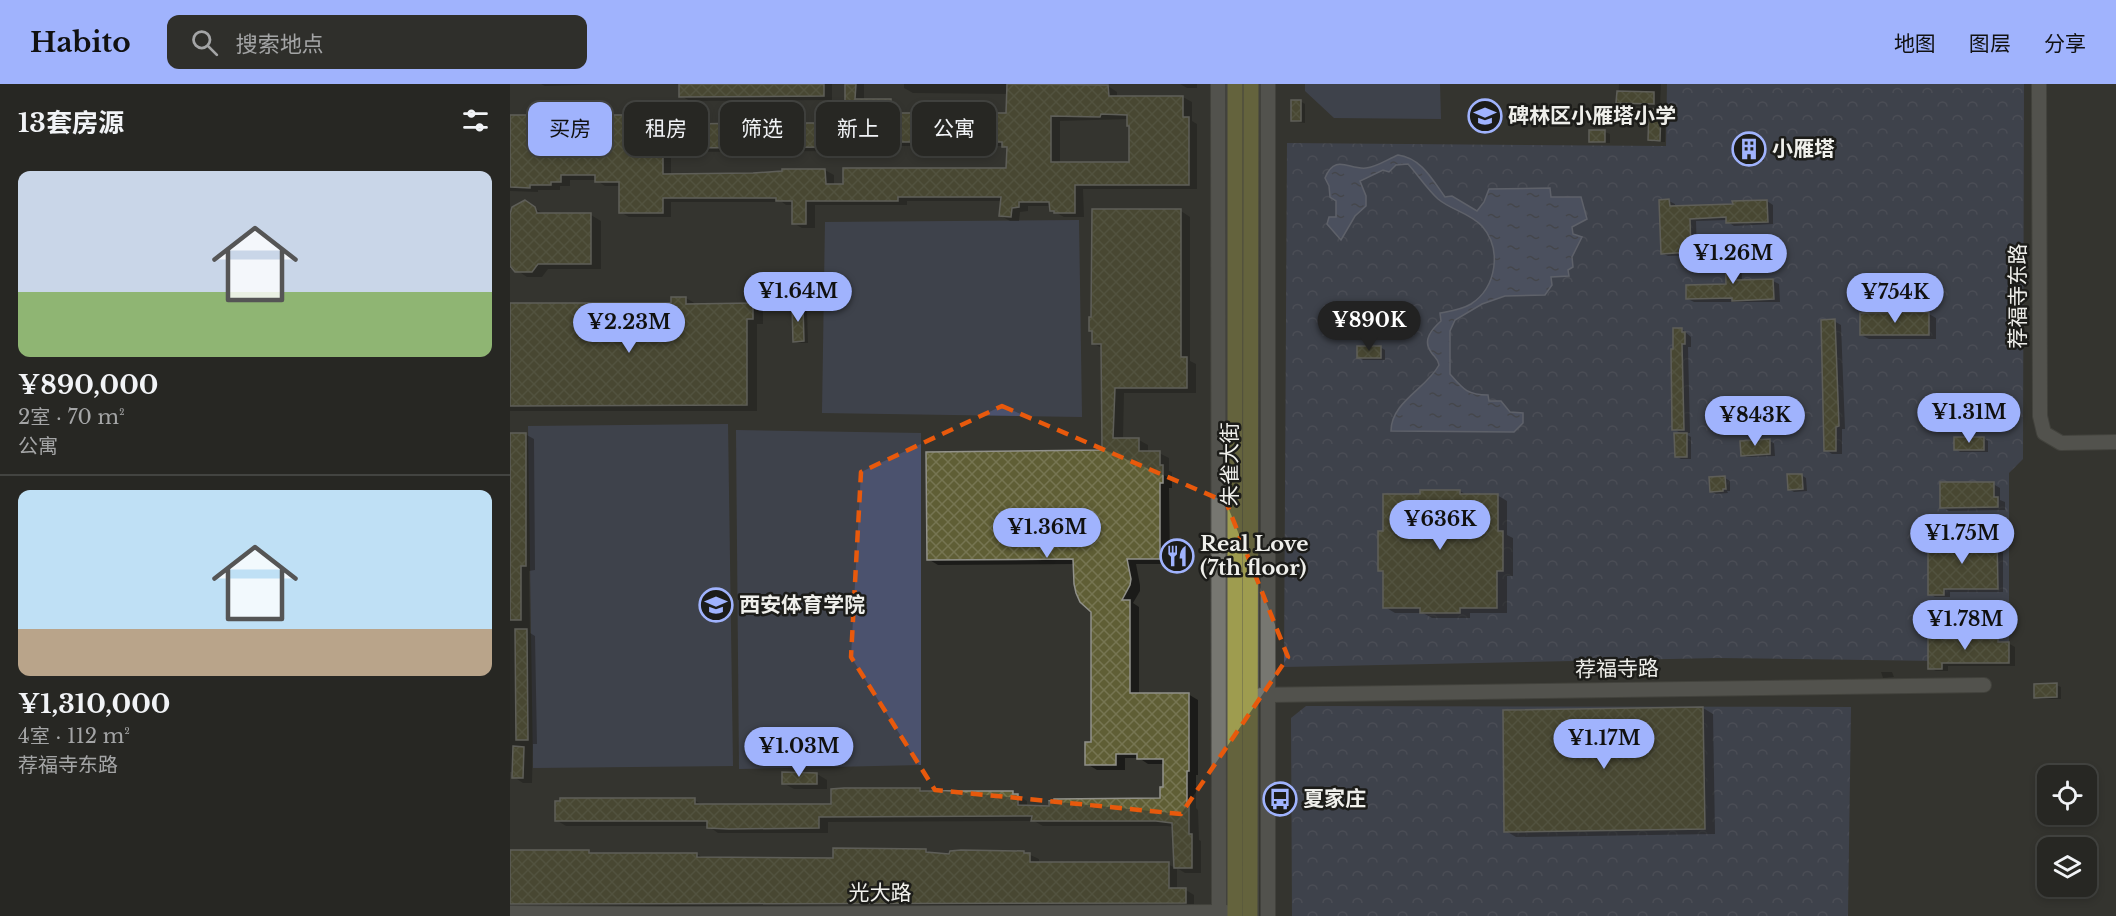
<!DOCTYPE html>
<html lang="zh">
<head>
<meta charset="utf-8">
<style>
	:root { --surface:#272723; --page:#2f2f2b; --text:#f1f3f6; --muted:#a4a5a6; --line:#434441; --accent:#a0b3fd }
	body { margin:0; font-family:"Libre Baskerville","Noto Sans SC",serif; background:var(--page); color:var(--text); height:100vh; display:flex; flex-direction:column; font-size:22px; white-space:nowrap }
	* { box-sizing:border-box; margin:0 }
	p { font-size:20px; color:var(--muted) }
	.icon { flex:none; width:33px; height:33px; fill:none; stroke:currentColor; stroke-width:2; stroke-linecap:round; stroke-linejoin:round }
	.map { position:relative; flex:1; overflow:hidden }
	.side { display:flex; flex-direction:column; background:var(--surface); width:510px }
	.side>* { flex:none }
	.hud { position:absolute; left:18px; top:18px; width:570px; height:54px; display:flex; gap:12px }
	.fabs { position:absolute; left:1527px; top:681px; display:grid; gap:12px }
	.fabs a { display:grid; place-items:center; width:60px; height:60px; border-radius:12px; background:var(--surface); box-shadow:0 3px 9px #0003,0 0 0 2px var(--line); font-size:30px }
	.price { position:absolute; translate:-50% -51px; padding:0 14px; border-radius:21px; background:var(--accent); color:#111; font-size:20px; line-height:39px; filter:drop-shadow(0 2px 3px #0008) }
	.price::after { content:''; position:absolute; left:50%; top:36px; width:18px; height:14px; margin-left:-9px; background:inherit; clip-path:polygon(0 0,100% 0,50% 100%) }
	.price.current { background:#222; color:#fff }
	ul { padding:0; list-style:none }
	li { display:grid; align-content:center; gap:12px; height:318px; padding:0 18px }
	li+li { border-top:2px solid var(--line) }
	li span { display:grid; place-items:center; height:186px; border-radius:12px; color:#555 }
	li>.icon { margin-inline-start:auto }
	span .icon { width:108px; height:108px; fill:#fffc; stroke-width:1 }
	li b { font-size:26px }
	h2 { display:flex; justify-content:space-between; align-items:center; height:72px; padding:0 18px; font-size:26px }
	.chip { padding:0 21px; border-radius:12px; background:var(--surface); box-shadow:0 3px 9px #0003,0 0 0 2px var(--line); font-size:21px; line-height:54px }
	.chip.current { background:var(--accent); color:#111 }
	header { display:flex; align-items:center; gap:36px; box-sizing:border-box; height:84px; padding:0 30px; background:var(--accent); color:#111 }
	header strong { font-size:28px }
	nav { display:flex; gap:33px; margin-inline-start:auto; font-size:21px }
	.search { width:420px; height:54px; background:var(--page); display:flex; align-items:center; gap:15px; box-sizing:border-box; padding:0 21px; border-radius:12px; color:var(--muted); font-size:22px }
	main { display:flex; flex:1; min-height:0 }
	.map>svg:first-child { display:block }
	.park { fill:url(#park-crowns) }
	.pitch { fill:#4b526e }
	.water { fill:url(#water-ripples); stroke:#9097b0; stroke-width:1.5 }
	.shadow { fill:#0007; fill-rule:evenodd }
	.building { fill:url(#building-cross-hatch); stroke:#91918a; stroke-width:1.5; fill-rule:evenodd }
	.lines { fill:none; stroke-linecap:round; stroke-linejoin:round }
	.minor-casing { stroke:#53534e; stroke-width:16 }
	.major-casing { stroke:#53534e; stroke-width:18 }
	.minor { stroke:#777771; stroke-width:14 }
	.major { stroke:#9e9c4f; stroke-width:15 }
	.marked { fill:none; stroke:#e8590c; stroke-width:4.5; stroke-dasharray:12 8; stroke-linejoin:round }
	.labels { text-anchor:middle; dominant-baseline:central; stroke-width:5; stroke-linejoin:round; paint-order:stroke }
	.poi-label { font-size:21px; font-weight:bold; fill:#efefeb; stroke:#1c1c19; text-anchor:start }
	.street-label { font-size:21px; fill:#efefeb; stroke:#1c1c19 }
</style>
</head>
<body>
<header>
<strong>Habito</strong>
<div class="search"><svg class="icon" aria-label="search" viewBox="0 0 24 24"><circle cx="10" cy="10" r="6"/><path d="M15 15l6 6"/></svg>搜索地点</div>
<nav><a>地图</a><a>图层</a><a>分享</a></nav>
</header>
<main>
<section class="side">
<h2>13套房源<svg class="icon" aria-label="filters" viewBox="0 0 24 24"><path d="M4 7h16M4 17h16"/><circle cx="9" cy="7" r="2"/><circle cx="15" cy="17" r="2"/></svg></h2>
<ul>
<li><span style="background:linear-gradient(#c9d6e8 65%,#8fb573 0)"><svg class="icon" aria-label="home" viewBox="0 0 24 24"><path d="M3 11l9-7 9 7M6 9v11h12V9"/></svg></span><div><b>¥890,000</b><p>2室 · 70 m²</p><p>公寓</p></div></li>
<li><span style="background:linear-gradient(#bfe0f5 75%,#b9a48a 0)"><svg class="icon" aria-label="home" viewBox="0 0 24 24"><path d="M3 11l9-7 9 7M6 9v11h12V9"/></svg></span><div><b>¥1,310,000</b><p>4室 · 112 m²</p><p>荐福寺东路</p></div></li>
</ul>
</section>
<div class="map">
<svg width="1606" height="832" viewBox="0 0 1606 832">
	<defs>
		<pattern id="park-crowns" width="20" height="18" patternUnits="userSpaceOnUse" patternTransform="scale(1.5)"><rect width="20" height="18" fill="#4b526e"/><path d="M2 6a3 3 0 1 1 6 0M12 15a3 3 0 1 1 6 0" fill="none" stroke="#656b83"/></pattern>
		<pattern id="water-ripples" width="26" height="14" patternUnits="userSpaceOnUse" patternTransform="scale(1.5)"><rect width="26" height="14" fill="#677197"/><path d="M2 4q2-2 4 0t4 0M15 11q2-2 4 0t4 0" fill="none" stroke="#585c6e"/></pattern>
		<pattern id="building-cross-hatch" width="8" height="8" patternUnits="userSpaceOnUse" patternTransform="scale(1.5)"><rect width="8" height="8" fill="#5f5e35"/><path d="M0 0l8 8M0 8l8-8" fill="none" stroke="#767552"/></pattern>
	</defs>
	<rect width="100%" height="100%" fill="#34342f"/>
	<g class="park">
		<path d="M1157,0H1514L1513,375L1499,389V578L1208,574L774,583L777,59L1156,62Z"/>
		<path d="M796,622L1341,623L1338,832H782L781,634Z"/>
	</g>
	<g class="pitch">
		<path d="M795,0H930L931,35L824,34L795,7Z"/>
		<path d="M569,136L572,333L312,329L315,138Z"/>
		<path d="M218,340L223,682L23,684L18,342Z"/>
		<path d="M226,346L411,349V681L229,685Z"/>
	</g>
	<path class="water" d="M888,71C911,74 922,95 935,113L942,112L967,127L974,118L979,105L1040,104L1041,113H1071L1077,135L1062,143L1063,150L1072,153L1062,173L1063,183L1058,186L1059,192L1041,193L1042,201L1035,211L995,212L972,220L945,236L940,247V290C953,305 957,311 978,311L979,317H991L1000,328L1013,329V339L1004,348L881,347C881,318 917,304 929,281C928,274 924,273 921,268C912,256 922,245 931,237L930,229C941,227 951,226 961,220C987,203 992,165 972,142C960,129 941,126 928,115C917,105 908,91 898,80L886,81L879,88L873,86L850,97L856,112V122L845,132L831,156L817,140L819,133H826V117L820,113L819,102L815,94C825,69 839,86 856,84C867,83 878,75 888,71Z"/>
	<g class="shadow">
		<path d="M31,0H101L35,2Z"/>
		<path d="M171,0H322V16L180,17L171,12Z"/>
		<path d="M337,0H354V16H380L389,21V31H498L499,10L403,9L394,4V0H533V3L598,2L607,8V13H673L682,18V37L687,40V105H573L574,133H554L541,126V122H518V127L510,128L509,137H500L491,132L492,117H397V121H305V144H292L283,139V121H276L272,118H161V133H119L110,128V102H95L86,96H60V102H50V106H28V108L0,107V33H19L27,37L153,32L162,37V44L307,41L323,48V67L161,68V91L243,90L315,86L324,91V101L498,86L499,66L493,62H389V68L346,66L337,61V48L334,47L337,39ZM619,35L621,42V79H550V37Z"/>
		<path d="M670,0H687V4H677Z"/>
		<path d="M1109,0H1151L1150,23L1115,22L1108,18Z"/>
		<path d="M790,17L795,20V39L787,38L782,36Z"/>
		<path d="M1151,26L1156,29L1155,58H1144L1139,55Z"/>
		<path d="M1095,48L1100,50V59H1085L1080,57Z"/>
		<path d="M1249,56L1254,59V77H1235L1230,75Z"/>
		<path d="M1159,117L1165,120V124L1224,122L1257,117L1263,121V140L1224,142L1218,138V136L1186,137L1187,171L1158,172L1152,169Z"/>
		<path d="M15,118L35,131H81L91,137V185H38L32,193H17L5,185H0V131Z"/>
		<path d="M671,127L680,133V277L686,280V309H614L613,355L629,356L638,361V369H649L659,374V387L662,388V404H659L660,480H626L630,501V507L623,519L629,523V610H678L688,616V691H686V724L688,726L689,756L691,757V789H675L667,784V806H676L684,811V823L0,826V768L187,770L195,775H325L416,766L422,770L441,771L514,768L529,775V780H658L665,784L663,743L657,742H533L524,737L318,738V749H208L198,742H56L46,736L184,716L195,722L322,721L410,705L415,708H502L517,717V723H540L652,715L655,705V680H638L629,674H615V686H587L577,680L583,660V528L565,480L428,481L418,475L594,368L593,265L583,259V248L581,246Z"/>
		<path d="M1225,163L1231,166L1232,198L1263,197L1269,200L1270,218H1184L1178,215L1218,201Z"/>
		<path d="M176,214L186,220L243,221L253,227V240H247V327H0V220H163Z"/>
		<path d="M293,222L297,225L298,259H289L284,257Z"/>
		<path d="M1419,230L1426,234V255H1359L1351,251Z"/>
		<path d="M1324,237L1331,241L1335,345H1332V370H1322L1316,366Z"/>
		<path d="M1172,245L1181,253V263H1178L1180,349H1174L1181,353V375H1171L1166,372L1173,351L1164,345Z"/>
		<path d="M870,263L875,266V276H853L849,273Z"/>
		<path d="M0,350H15L24,355L25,486L19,487L20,549L25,552L27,660H23L22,699H13L4,693V688H0Z"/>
		<path d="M1474,354L1478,357V368H1450L1446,365Z"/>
		<path d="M1259,357L1264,359L1265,372L1237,373L1232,371Z"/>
		<path d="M1291,391L1296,394L1297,407L1284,408L1279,405Z"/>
		<path d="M1215,394L1220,397V407H1217L1218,409L1206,410L1201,407Z"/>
		<path d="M1483,400L1490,404V416L1495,418V426L1439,427L1431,423Z"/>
		<path d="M950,407L957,411H987L997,417V451L1003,454V492H997V529H960V534H922L913,529H885L875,523V489L870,486L875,449L912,411Z"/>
		<path d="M1487,456L1493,459V508H1440V513H1425L1420,510Z"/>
		<path d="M1420,551H1434L1441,555L1498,559L1505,563V582H1438V587H1426L1420,584Z"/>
		<path d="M1098,584L1113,585V593L1097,592Z"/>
		<path d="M1371,588H1382L1384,593L1373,594Z"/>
		<path d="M1546,601L1551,603V615H1530L1526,613Z"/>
		<path d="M1193,624L1203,630L1205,750L1006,753L996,747L994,627Z"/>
		<path d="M307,690L317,696V705H284L273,699Z"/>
	</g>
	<g class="building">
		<path d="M169,0H314V12L169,13Z"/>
		<path d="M335,0H346L345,15H381V29H496L497,0L598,1L599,12H673V33H679V101H565V129H544V127H540L539,118H509V123L502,124L501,133L489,132L491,113H388V117H296V140H282V117H266V114H153V129H109V98H85V91H51V98H41V101H20V104L0,103V31H20V35H44V31H153V43H176V40L247,39H307V42H314L315,63L153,64V90L243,89L272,87V85H315L316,100H333V84H496L497,63H492V58H381V63L336,62V47H333V37H335ZM591,30L617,31V42H619V78H541V32L590,33Z"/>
		<path d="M1107,7L1144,8V20L1106,19Z"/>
		<rect x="781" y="16" width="10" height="21"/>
		<path d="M1139,25H1151L1150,57L1138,56Z"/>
		<rect x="1079" y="46" width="16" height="12"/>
		<rect x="1229" y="55" width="21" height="21"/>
		<path d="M1159,115L1160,122L1223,120L1222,117L1257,116L1258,138L1216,139V133L1180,135L1181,168L1151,170L1149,116Z"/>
		<path d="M15,116L25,123L27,129H81V180H28L22,188H5L0,182V130L2,123Z"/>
		<path d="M582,125H671V273H677V304H605L603,354H629V367H650V381H653V399H650V475H617L621,495L620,501L612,516H620V609H679V687H677V718H679V750H682V784H664L662,739L646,737H521L522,732L309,733V744L219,745L197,744V737H45V717H50V714H185V720H321V705L334,704H410V707H503V710H508V721L539,722V717H544V715L650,714V703H653V675H627V670H606V681H575V658H581V528L570,518L566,509L564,500L563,475L417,476L416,368L592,366L591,260H582V247H579V233H581Z"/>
		<path d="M1215,161H1225L1226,196L1263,195L1264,215L1222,217V214L1176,215V201L1216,200Z"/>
		<path d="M161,213H176V220L243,219V235H237V321L0,322V219H161Z"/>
		<path d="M282,221H293L294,257L283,258Z"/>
		<path d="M1419,228V251H1350V229Z"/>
		<path d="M1325,235L1329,342L1326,343V367H1314L1311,236Z"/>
		<path d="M1163,244H1172V248H1175V260H1172L1174,346H1162L1161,265H1163Z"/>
		<rect x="847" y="262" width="24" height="12"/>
		<path d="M0,349H16V482H11V536H0Z"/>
		<path d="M1164,349H1177V373H1165Z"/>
		<rect x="1444" y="353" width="30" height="13"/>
		<path d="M1260,355V370L1231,372L1230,357Z"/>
		<path d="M1277,390H1292L1293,405L1278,406Z"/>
		<path d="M1215,392L1216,405H1213V407L1200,408L1199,393Z"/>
		<path d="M1430,398H1484V413H1488V423L1430,424Z"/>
		<path d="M910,406H950V410H988V447H993V487H987V524H950V529H910V524H873V487H868V447H873V410H910Z"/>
		<path d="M1487,454L1488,505H1434V511H1418V455Z"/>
		<path d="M5,545H17L18,656H6Z"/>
		<path d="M1418,550H1434V555H1488V558H1499V579H1432V585H1418Z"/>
		<path d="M1547,599V613L1524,614V600Z"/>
		<path d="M1193,623L1195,745L994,748L993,626Z"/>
		<path d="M3,662L14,663L13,694H2Z"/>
		<path d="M272,688L307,689V700H272Z"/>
		<path d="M323,764L416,765V768L439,770L440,767L451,766L514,767V769H520V778H659V804H676V819L0,820V766H79V769H187V773L323,774Z"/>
	</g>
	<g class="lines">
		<g class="minor-casing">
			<g id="minor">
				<path d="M708,0L709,832"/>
				<path d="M758,0V832"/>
				<path d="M1529,0L1530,332L1534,349L1551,359L1606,358"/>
				<path d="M751,611L1474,601"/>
				<path d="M0,829L154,830L716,828"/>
			</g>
		</g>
		<g class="major-casing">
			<g id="major">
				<path d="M725,832V0"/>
				<path d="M740,832L741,0"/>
			</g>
		</g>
		<use href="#minor" class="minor"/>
		<use href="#major" class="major"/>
	</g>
	<path d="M0 0H1606V832H0ZM492,322L716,418L778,573L671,730L425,706L341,573L351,388Z" fill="#34342f" fill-opacity=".55" fill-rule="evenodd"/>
	<path class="marked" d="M492,322L716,418L778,573L671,730L425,706L341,573L351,388Z"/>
	<defs>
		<g id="school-ring" transform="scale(1.725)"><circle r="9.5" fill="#1c1c19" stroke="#a0b3fd" stroke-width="1.5"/><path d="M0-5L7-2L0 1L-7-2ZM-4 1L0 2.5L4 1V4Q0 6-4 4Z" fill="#a0b3fd"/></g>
		<g id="building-ring" transform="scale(1.725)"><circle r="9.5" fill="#1c1c19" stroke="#a0b3fd" stroke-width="1.5"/><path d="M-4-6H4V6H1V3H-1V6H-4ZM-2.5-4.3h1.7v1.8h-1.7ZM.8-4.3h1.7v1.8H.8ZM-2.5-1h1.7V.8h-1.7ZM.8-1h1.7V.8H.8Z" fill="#a0b3fd"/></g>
		<g id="restaurant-ring" transform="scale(1.725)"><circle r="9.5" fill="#1c1c19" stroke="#a0b3fd" stroke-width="1.5"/><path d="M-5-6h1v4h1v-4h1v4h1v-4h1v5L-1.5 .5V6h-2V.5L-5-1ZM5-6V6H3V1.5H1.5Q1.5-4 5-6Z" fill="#a0b3fd"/></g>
		<g id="university-ring" transform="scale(1.725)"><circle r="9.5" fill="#1c1c19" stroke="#a0b3fd" stroke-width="1.5"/><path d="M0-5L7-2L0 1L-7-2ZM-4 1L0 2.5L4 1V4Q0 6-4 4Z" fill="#a0b3fd"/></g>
		<g id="bus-ring" transform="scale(1.725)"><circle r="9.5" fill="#1c1c19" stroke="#a0b3fd" stroke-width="1.5"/><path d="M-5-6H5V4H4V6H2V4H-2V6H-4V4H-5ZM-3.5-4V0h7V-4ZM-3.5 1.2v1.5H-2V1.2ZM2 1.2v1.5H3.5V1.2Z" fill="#a0b3fd"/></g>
	</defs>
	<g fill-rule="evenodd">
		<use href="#school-ring" x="975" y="32"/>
		<use href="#building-ring" x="1239" y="65"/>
		<use href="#restaurant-ring" x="667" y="472"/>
		<use href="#university-ring" x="206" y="521"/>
		<use href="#bus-ring" x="770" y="715"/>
	</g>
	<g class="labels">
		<g class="poi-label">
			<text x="998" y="32">碑林区小雁塔小学</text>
			<text x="1262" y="65">小雁塔</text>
			<text x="690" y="460">Real Love<tspan x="690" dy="24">(7th floor)</tspan></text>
			<text x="229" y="521">西安体育学院</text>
			<text x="793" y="715">夏家庄</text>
		</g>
		<g class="street-label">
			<text transform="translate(1508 212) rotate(-90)">荐福寺东路</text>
			<text transform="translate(720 380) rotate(-90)">朱雀大街</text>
			<text transform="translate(1107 585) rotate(-1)">荐福寺路</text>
			<text x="370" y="809">光大路</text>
		</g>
	</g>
</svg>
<div class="fabs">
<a><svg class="icon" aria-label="locate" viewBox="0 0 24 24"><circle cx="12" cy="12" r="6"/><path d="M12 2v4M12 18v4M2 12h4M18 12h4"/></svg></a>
<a><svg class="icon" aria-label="layers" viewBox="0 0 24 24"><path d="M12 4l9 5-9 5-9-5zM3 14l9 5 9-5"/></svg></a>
</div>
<b class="price" style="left:1223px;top:201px">¥1.26M</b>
<b class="price" style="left:288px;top:239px">¥1.64M</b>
<b class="price" style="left:1385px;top:240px">¥754K</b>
<b class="price current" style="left:859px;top:268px">¥890K</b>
<b class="price" style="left:119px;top:270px">¥2.23M</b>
<b class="price" style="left:1459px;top:360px">¥1.31M</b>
<b class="price" style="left:1245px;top:363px">¥843K</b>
<b class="price" style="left:930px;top:467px">¥636K</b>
<b class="price" style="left:537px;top:475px">¥1.36M</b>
<b class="price" style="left:1452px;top:481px">¥1.75M</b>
<b class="price" style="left:1455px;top:567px">¥1.78M</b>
<b class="price" style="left:1094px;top:686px">¥1.17M</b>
<b class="price" style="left:289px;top:694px">¥1.03M</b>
<div class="hud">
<a class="chip current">买房</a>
<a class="chip">租房</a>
<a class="chip">筛选</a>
<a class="chip">新上</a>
<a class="chip">公寓</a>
</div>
</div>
</main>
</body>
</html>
